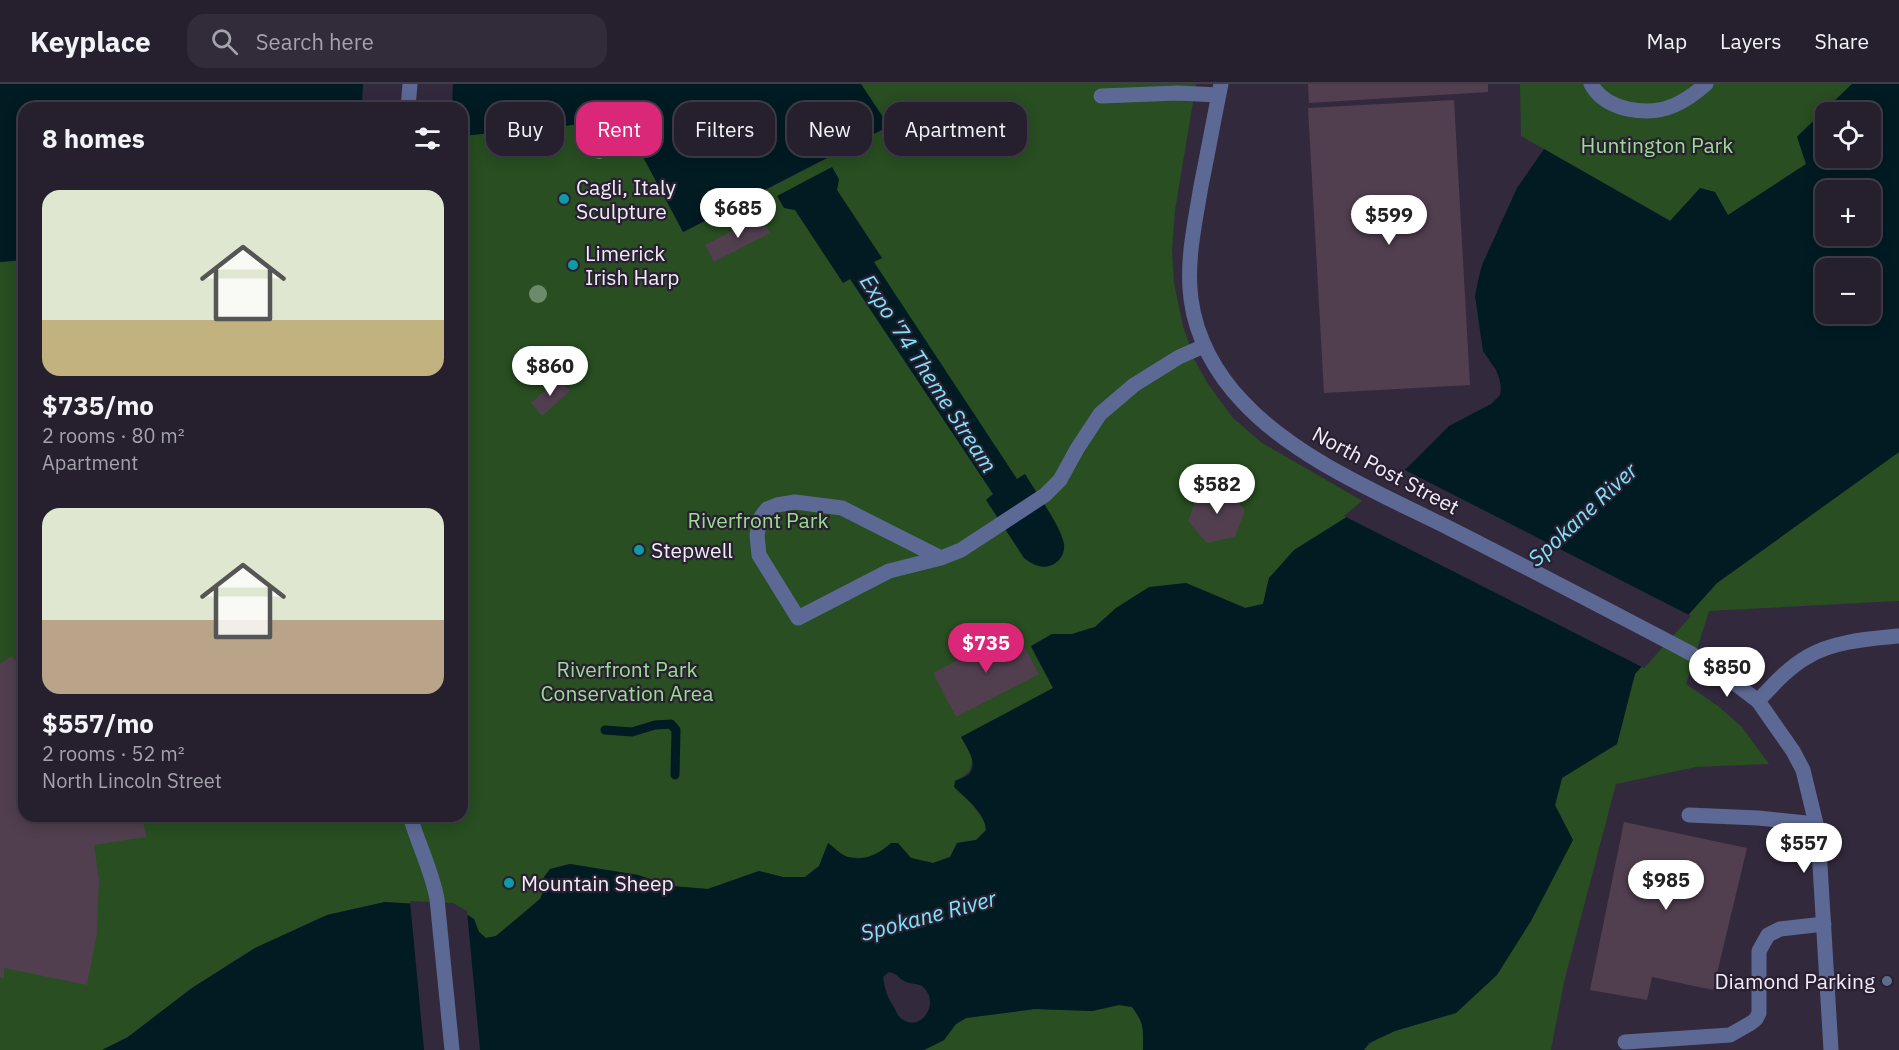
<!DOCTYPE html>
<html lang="en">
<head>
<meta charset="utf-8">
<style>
	:root { --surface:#261f2e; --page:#322c3a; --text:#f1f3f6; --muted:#a4a2aa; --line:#423d4a; --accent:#db2777 }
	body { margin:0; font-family:"IBM Plex Sans",sans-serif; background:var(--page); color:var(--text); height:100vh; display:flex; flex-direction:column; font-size:22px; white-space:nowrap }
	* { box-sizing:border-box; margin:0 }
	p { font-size:20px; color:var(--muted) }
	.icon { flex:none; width:33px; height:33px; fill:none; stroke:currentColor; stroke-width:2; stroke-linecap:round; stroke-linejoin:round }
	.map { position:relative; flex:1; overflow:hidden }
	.sheet { position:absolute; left:18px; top:18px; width:450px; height:720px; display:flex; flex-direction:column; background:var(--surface); border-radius:18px; box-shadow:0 3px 15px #0003,0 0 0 2px var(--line) }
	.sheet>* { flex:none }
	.hud { position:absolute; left:486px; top:18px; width:570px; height:54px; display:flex; gap:12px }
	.fabs { position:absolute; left:1815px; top:18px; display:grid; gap:12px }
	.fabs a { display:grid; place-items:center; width:66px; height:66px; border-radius:12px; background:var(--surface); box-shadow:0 3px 15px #0003,0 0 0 2px var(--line); font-size:30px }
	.price { position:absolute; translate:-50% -51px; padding:0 14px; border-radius:21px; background:#fff; color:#222; font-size:20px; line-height:39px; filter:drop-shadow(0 2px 3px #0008) }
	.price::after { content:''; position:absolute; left:50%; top:36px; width:18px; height:14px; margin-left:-9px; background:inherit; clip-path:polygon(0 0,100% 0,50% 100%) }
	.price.on { background:var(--accent); color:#fff }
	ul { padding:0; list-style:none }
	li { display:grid; align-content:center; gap:12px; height:318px; padding:0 24px }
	li span { display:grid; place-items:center; height:186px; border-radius:18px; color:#555 }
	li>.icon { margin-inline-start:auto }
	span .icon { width:108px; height:108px; fill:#fffc; stroke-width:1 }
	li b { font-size:26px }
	h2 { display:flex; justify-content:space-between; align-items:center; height:72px; padding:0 24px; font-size:26px }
	.pill { padding:0 21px; border-radius:18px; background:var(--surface); box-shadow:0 3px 15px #0003,0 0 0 2px var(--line); font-size:21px; line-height:54px }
	.pill.on { background:var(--accent); color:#fff }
	header { display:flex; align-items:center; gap:36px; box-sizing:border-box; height:84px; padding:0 30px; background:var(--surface); border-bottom:2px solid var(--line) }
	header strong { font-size:28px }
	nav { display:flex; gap:33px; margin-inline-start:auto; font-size:21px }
	.search { width:420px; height:54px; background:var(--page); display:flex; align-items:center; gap:15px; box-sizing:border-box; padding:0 21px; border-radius:18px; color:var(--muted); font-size:22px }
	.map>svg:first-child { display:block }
	.green { fill:#284e21 }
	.water { fill:#001b22; fill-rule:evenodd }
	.pier { fill:#33293d }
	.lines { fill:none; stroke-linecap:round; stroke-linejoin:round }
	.stream { stroke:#001b22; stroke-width:9 }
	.building { fill:#513f4f }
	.minor { stroke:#5d6995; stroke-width:15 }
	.tree { fill:#6b8c6a }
	.culture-dot { fill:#0f9aa8; stroke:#292032; stroke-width:2 }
	.service-dot { fill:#5c6f8a; stroke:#292032; stroke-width:2 }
	.labels { text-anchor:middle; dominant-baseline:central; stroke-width:4.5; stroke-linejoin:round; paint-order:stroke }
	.park-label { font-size:21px; fill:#99dd8e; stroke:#292032 }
	.poi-label { font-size:21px; fill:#f1ebf7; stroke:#292032; text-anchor:start }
	.street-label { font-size:21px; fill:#f1ebf7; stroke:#292032 }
	.water-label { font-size:22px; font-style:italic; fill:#7de5fc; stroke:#292032 }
</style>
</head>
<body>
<header>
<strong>Keyplace</strong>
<div class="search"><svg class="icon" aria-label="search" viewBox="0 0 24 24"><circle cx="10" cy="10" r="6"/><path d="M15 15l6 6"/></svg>Search here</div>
<nav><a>Map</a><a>Layers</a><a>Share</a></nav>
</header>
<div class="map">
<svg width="1899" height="966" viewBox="0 0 1899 966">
	<rect width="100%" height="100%" fill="#33293d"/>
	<g class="green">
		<path d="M861,0H1196L1175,126L1172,166L1174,199L1183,242L1194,275L1208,300L1232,333L1262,359L1366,419L1269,494L1263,520L1246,524L1186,499L1116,524L1095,543L1072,550H1052L1031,563L1053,604L972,675C972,688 966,691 955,697L985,738L986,747L976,756L958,759L950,773L933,779L911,774L897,759H891L882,768L865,774L847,773L819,783L805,793H783L759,787L708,805L671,802L638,791L570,780L550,785L544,793L545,803L540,815L496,852L486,854L479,848L474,835L453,822L385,818L327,831L255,864L192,904L128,953L102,966H0V178L24,176V732H462V52L592,39L634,56L684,148L888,43Z"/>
		<path d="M1520,0H1852L1797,52L1807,80L1727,132L1715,108L1700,105L1671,137L1521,52Z"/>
		<path d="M1899,368V517L1709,527L1686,600L1718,622L1741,642L1769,680L1696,683L1616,700L1564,898L1551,966H1364C1379,946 1431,936 1456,929L1555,721L1562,694L1617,660L1635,590L1717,499Z"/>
		<path d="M1119,921L1132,923C1145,940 1143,945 1143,966H924L944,956L956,940L966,934L1035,925L1092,927Z"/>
	</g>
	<g class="water">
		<path d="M0,0H861L889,42L683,148L634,56L592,39L462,52V24H24V176L0,178Z"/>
		<path d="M1852,0H1899V368L1717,499L1635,590L1617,660L1562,694L1555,721L1573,756L1531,837L1497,891L1456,929L1395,947L1369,959L1364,966H1143C1143,945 1145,940 1132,923L1119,921L1092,927L1035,925L966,934L956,940L944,956L924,966H102L128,953L192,904L255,864L327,831L385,818L453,822L474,835L479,848L486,854L496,852L540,815L545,803L544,793L550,785L570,780L638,791L671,802L708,805L759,787L783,793H805L819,782L828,759C834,763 841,771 848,773C864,778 880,769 891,759H898L911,774L933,779L950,773L957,759L976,756L986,746C985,728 966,715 954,703L955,697C959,695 966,693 969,690C979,679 966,663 961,653L1053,604L1031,562L1052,550H1072L1095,543L1116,524L1149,503L1186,499L1245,524L1263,520L1269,494L1294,466L1345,434L1366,419L1409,382L1449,342L1491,320L1500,311L1501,303L1499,294L1496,286L1483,267L1475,212L1478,197L1482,181L1517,104L1544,65L1670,137L1700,104L1715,108L1728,131L1806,80L1797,53ZM1826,28H1870V74H1826ZM1826,106H1870V152H1826ZM1826,184H1870V230H1826ZM889,888C898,890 897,893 904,897C911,901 920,898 925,905C939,920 921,949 902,935C898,933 896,927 894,923C887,913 885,906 883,893Z"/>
		<path d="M832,83L839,95L837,106L882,174L874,178L1017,395L1025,390C1035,407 1061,442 1064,460C1065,468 1061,476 1054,480C1043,486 1033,481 1024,474L986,416L993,410L850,195L843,199L795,126L784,124L777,112Z"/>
	</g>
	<g class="pier">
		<path d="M363,0H453L452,24H362Z"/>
		<path d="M1401,384L1691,532L1644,584L1344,432Z"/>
		<path d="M410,817L453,819L467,827L480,966H424Z"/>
	</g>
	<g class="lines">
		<path class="stream" d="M605,646L632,648L655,641L671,640L676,646L675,691"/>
	</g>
	<g class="building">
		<path d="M1308,0H1488V8L1309,19Z"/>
		<path d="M1454,16L1470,301L1324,309L1308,24Z"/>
		<path d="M761,132L770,149L714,178L705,161Z"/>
		<path d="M559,294L570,307L542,332L531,319Z"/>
		<path d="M1226,404L1245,426L1235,453L1207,459L1188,437L1198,410Z"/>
		<path d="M1015,546L1039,590L956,633L933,589Z"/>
		<path d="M12,572L24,588V732H142L146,753L94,761L99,796L97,849L87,901L4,884V894H0V580Z"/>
		<path d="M1624,738L1747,764L1713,906L1652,893L1647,916L1590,906Z"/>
	</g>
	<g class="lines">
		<g class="minor">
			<path d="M1221,0C1214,34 1208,68 1201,102C1195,139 1186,177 1191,215C1196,254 1216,290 1243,318C1296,375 1383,411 1451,445C1532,486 1612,528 1692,570L1716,585L1758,617L1793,667L1803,686L1818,748L1831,966"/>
			<path d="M1591,0C1606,27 1648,33 1675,21C1686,16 1697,8 1706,0"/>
			<path d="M1101,12L1178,9L1218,11"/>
			<path d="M408,24L410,0"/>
			<path d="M941,474L842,424L795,418L777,421L767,425L761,433L757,451L759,471L798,534L889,487L941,474L961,466L1045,411L1060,396L1077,365L1100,330L1134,301L1179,273L1204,262"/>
			<path d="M1758,617C1773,601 1788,584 1807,573C1833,557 1869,555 1899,552"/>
			<path d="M1689,731L1758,734L1816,740"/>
			<path d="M410,732C418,760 432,787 437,815L452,966"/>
			<path d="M1625,958L1730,951L1751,939L1756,935L1759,929V867L1768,851L1780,845L1824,840"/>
		</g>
	</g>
	<g class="tree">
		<circle cx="907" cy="46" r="9"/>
		<circle cx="599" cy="66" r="9"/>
		<circle cx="538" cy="210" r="9"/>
	</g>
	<g class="culture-dot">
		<circle cx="564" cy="115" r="6"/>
		<circle cx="573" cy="181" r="6"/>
		<circle cx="639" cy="466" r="6"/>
		<circle cx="509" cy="799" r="6"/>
	</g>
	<circle class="service-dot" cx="1887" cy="897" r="6"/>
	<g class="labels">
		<g class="park-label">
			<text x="1657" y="61">Huntington Park</text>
			<text x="758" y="436">Riverfront Park</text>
			<text x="627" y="585">Riverfront Park<tspan x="627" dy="24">Conservation Area</tspan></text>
		</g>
		<g class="poi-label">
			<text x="576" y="103">Cagli, Italy<tspan x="576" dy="24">Sculpture</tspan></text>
			<text x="585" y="169">Limerick<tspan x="585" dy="24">Irish Harp</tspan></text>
			<text x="651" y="466">Stepwell</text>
			<text x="521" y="799">Mountain Sheep</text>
			<text x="1875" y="897" text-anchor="end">Diamond Parking</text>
		</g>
		<g class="street-label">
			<text transform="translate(1386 386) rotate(28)">North Post Street</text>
		</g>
		<g class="water-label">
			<text transform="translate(929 289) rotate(57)">Expo '74 Theme Stream</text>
			<text transform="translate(1582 430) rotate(-43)">Spokane River</text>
			<text transform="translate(928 831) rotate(-15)">Spokane River</text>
		</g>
	</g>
</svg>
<div class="fabs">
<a><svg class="icon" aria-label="locate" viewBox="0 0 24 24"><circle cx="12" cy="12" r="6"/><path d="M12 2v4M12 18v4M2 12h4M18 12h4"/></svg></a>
<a>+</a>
<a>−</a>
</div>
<b class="price" style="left:738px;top:155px">$685</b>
<b class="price" style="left:1389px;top:162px">$599</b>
<b class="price" style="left:550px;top:313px">$860</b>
<b class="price" style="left:1217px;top:431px">$582</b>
<b class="price on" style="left:986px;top:590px">$735</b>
<b class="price" style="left:1727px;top:614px">$850</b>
<b class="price" style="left:1804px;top:790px">$557</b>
<b class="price" style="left:1666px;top:827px">$985</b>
<div class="hud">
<a class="pill">Buy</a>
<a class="pill on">Rent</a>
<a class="pill">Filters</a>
<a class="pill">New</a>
<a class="pill">Apartment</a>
</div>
<section class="sheet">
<h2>8 homes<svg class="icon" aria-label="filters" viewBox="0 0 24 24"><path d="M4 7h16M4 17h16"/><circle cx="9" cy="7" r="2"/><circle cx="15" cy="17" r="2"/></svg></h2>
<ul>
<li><span style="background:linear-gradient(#dfe7d0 70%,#c2b280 0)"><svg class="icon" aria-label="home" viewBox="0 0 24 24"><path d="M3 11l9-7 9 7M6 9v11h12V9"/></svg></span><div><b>$735/mo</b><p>2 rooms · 80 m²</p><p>Apartment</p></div></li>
<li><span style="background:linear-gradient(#dfe7d0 60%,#b9a48a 0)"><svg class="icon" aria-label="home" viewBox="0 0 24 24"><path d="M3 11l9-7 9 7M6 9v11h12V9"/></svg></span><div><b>$557/mo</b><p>2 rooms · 52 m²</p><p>North Lincoln Street</p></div></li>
</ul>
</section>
</div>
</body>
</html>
